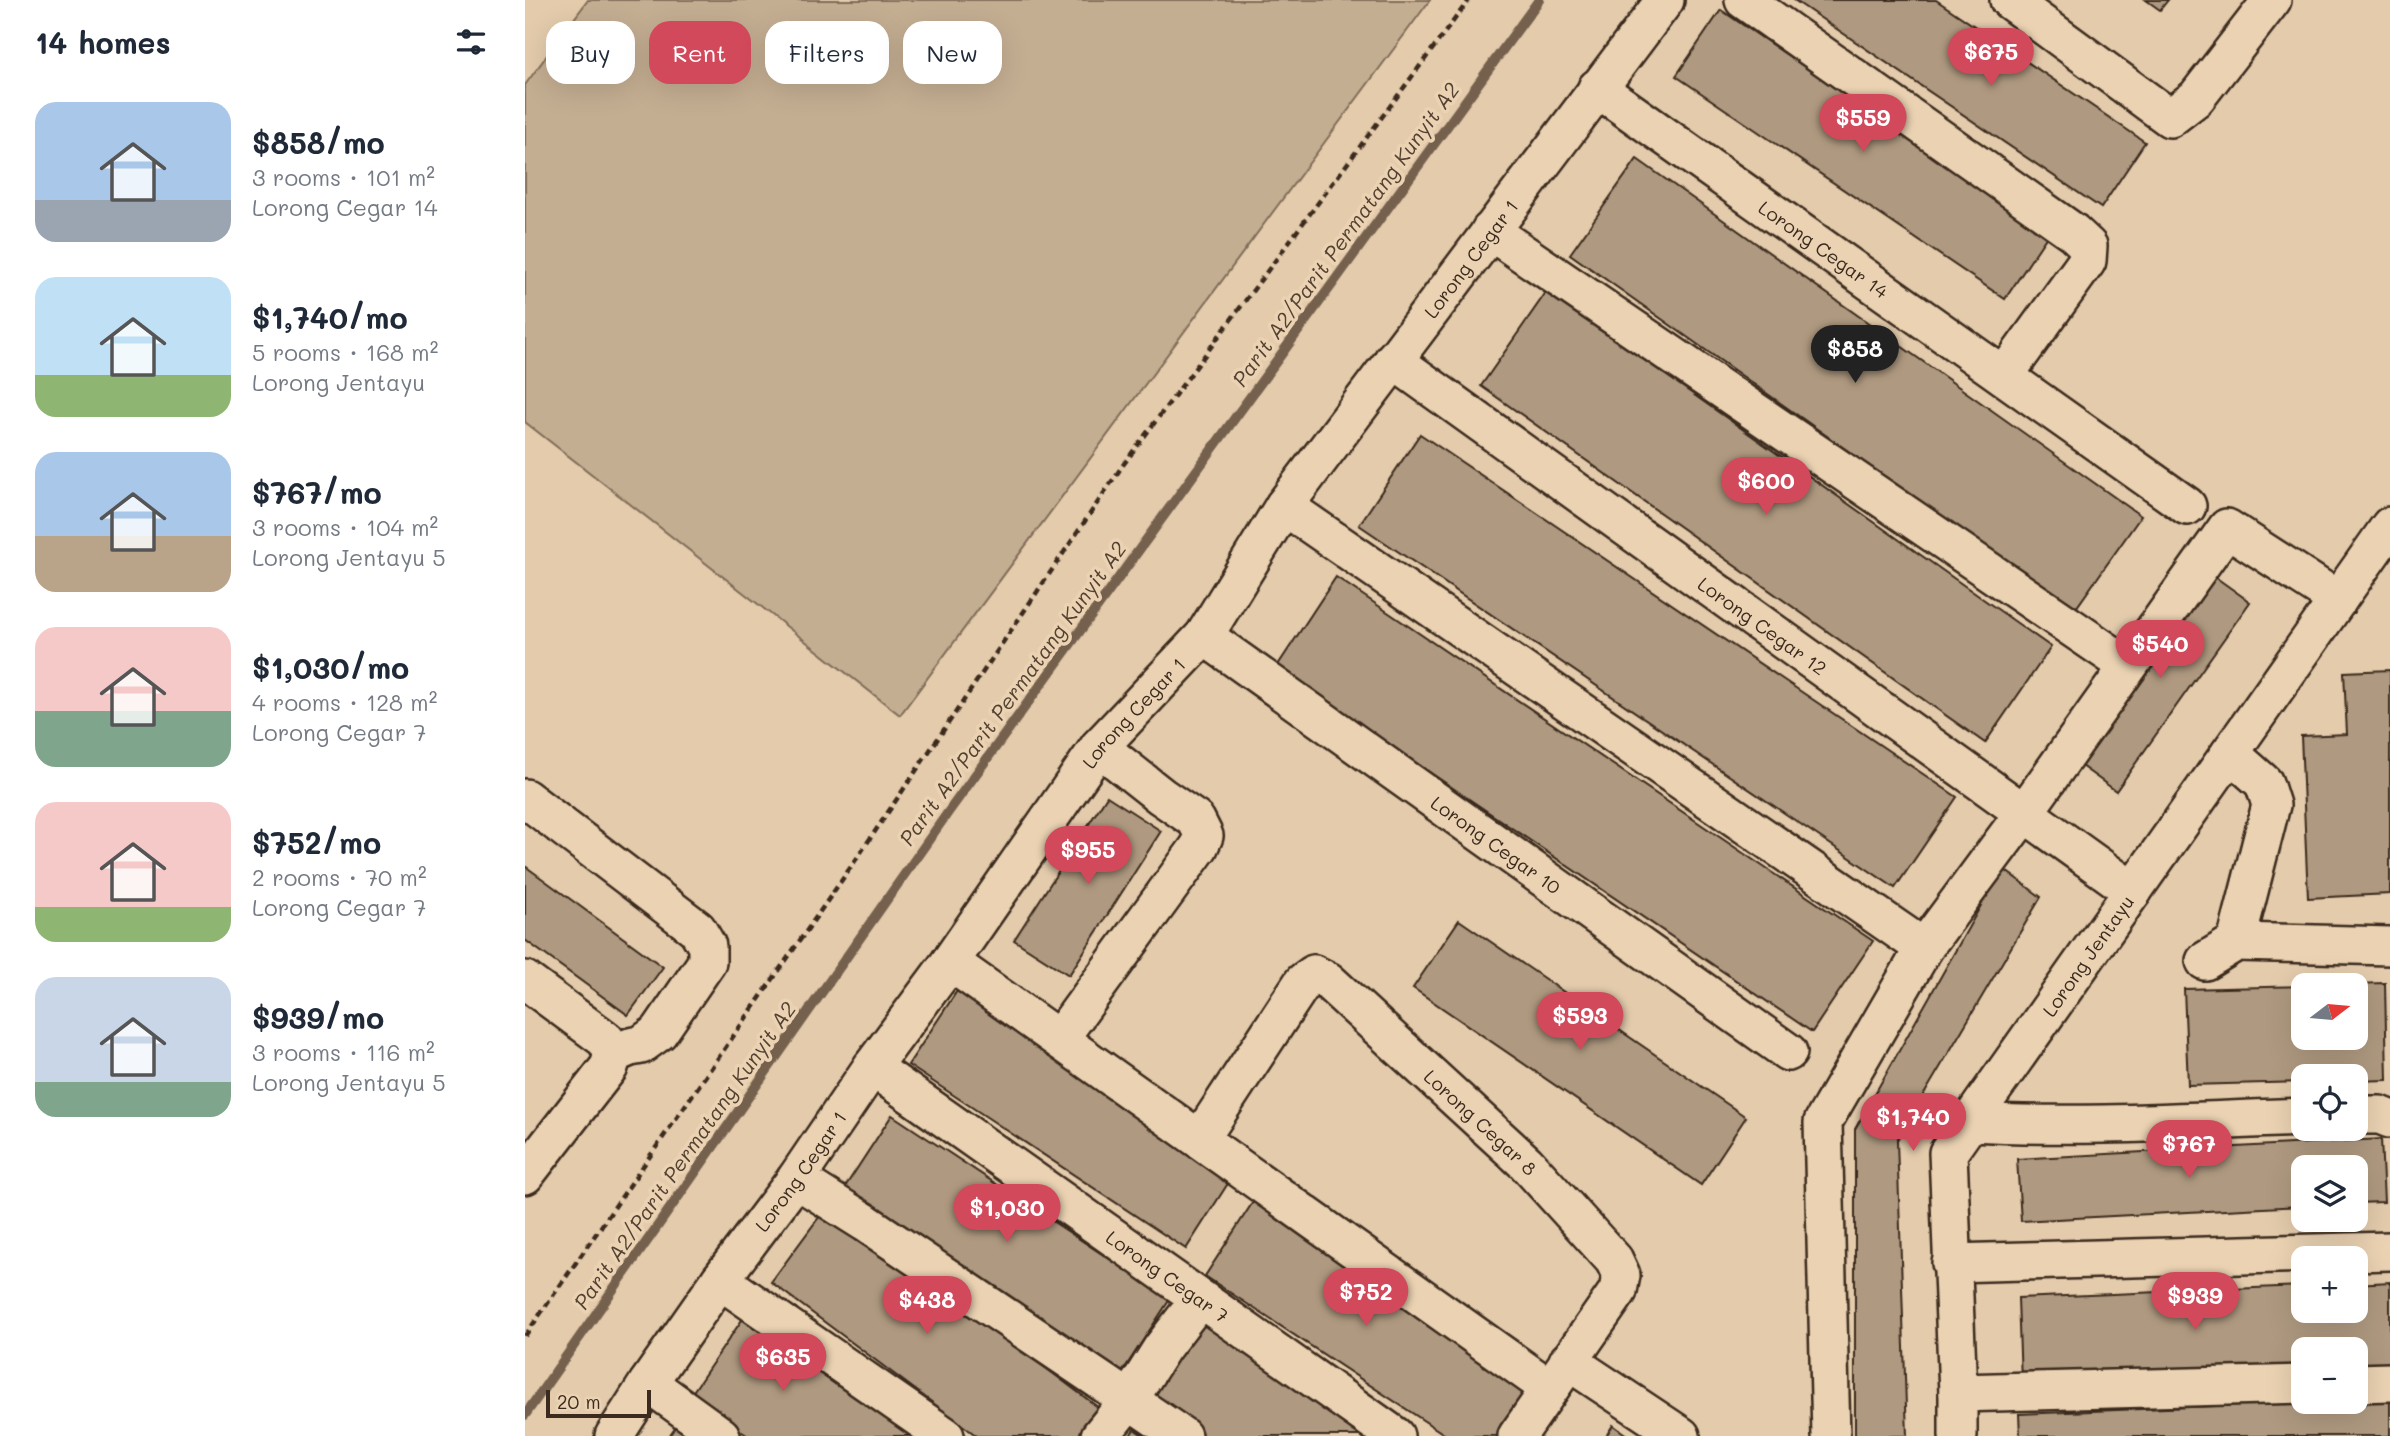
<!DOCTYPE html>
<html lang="en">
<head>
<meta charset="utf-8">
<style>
	:root { --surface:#fff; --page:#f2f2f3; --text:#1f2937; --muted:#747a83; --accent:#d1495b }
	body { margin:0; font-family:Mali,sans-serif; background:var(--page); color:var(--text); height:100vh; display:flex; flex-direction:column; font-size:26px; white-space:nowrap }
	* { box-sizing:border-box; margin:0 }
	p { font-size:23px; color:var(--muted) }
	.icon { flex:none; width:38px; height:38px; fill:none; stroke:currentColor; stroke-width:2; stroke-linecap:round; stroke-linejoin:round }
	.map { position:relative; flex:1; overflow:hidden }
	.details { display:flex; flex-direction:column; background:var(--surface); width:525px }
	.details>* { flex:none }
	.hud { position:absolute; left:21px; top:21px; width:665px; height:63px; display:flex; gap:14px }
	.needle { width:46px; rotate:74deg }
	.tools { position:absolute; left:1766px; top:973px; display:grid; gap:14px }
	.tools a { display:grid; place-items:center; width:77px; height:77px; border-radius:14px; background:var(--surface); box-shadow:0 7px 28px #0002; font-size:35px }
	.scale { position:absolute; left:21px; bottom:18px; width:105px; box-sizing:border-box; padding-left:7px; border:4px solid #3b2a1e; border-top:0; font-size:19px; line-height:24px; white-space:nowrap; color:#3b2a1e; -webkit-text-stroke:5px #ead2b2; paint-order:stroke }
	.price { position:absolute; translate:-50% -60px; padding:0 16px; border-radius:24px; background:var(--accent); color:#fff; font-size:23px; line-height:46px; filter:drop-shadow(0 2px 4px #0008) }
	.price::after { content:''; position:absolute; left:50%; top:42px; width:21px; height:16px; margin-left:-10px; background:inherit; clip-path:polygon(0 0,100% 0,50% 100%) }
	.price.selected { background:#222; color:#fff }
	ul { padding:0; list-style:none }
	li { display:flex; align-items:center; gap:21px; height:175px; padding:0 35px }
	li span { display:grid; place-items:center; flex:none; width:196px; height:140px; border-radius:21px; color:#555 }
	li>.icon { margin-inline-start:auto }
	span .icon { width:84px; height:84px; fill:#fffc; stroke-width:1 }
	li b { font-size:30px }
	h2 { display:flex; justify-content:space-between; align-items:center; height:84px; padding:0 35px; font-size:30px }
	.pill { padding:0 24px; border-radius:21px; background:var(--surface); box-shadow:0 7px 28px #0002; font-size:24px; line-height:63px }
	.pill.selected { background:var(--accent); color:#fff }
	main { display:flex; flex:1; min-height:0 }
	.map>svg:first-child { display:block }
	.green { fill:#c4ae92; stroke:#806c58; stroke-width:2 }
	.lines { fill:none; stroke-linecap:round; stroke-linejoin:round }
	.stream { stroke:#74614e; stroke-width:10 }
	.building { fill:#af9980; stroke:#3b2a1e; stroke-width:2 }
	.minor-casing { stroke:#3b2a1e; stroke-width:42 }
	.path { stroke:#3b2a1e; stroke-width:4.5; stroke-dasharray:7 5; stroke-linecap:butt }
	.minor { stroke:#ead2b2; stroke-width:37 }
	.labels { text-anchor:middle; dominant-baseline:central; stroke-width:7; stroke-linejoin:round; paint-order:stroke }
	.street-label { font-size:19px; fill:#3b2a1e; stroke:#ead2b2 }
	.water-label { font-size:21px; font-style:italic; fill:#534132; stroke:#ead2b2 }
</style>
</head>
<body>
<main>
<section class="details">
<h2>14 homes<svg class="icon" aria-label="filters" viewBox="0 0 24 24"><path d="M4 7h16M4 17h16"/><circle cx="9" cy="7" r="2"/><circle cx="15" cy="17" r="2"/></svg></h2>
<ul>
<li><span style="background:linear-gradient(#a9c7e8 70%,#9aa5b1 0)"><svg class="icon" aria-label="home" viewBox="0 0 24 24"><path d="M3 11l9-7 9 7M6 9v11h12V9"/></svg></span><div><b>$858/mo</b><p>3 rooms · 101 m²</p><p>Lorong Cegar 14</p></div></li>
<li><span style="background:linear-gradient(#bfe0f5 70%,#8fb573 0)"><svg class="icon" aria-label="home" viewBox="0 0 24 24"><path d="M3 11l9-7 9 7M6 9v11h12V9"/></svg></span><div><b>$1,740/mo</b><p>5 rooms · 168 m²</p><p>Lorong Jentayu</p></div></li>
<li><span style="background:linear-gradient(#a9c7e8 60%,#b9a48a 0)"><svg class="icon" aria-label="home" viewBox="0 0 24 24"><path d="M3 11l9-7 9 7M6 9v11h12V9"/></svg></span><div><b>$767/mo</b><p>3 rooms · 104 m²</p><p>Lorong Jentayu 5</p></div></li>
<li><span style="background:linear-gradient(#f6c9c9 60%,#7fa58c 0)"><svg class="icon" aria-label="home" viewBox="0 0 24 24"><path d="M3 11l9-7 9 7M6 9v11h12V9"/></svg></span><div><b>$1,030/mo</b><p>4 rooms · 128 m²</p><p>Lorong Cegar 7</p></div></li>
<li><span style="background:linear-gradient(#f6c9c9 75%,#8fb573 0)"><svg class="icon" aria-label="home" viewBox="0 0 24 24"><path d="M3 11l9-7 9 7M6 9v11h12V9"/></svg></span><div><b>$752/mo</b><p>2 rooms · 70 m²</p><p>Lorong Cegar 7</p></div></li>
<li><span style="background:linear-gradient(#c9d6e8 75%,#7fa58c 0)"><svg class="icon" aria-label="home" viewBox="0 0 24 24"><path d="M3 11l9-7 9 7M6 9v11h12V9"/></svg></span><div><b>$939/mo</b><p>3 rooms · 116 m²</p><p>Lorong Jentayu 5</p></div></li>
</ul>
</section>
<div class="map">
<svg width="1865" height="1436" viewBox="0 0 1865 1436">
	<rect width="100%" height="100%" fill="#e3cbac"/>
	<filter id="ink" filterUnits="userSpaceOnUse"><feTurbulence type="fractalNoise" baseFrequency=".0143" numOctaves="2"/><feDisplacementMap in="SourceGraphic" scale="14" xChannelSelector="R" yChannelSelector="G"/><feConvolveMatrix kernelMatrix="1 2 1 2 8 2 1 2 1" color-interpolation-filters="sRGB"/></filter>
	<g filter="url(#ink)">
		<path class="green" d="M63,0H905L375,715L0,422V85Z"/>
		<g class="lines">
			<path class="stream" d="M0,1415L424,811L1014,0"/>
		</g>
		<g class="building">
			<path d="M1269,0H1411L1620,142L1576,208Z"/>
			<path d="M1621,0H1643L1635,10Z"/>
			<path d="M1196,10L1524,233L1480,299L1151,76Z"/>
			<path d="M1112,159L1616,516L1549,611L1045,254Z"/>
			<path d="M1022,291L1526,647L1460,743L956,386Z"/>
			<path d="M895,434L1432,797L1370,888L834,525Z"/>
			<path d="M1679,569L1725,602L1591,791L1545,758Z"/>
			<path d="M811,577L1348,941L1287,1032L751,668Z"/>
			<path d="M1865,670V894L1783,898L1776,736L1822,734L1819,672Z"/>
			<path d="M582,796L636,831L544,975L489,940Z"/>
			<path d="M0,866L138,967L103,1015L0,940Z"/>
			<path d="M1477,868L1516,897L1372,1140L1382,1436H1330V1129Z"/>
			<path d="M934,920L1221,1117L1176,1185L888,988Z"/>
			<path d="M1860,983L1862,1080L1830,1081V1076H1778V1082L1663,1085L1659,989L1778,986V1038H1830V985H1790Z"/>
			<path d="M432,991L709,1174L661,1249L383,1065Z"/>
			<path d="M367,1115L645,1299L596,1374L318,1190Z"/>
			<path d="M1856,1139L1859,1202L1830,1203V1167H1778V1206L1496,1221L1492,1159Z"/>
			<path d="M728,1202L1006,1385L974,1436H922L680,1276Z"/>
			<path d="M303,1205L574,1408L553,1436H452L246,1282Z"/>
			<path d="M1865,1282V1366L1830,1367V1349H1778V1369L1496,1381L1493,1298L1778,1286V1311H1830V1284Z"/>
			<path d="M219,1317L390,1436H223L165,1396Z"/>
			<path d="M678,1319L851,1436H676L623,1400Z"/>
			<path d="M1865,1399V1436H1495L1494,1414Z"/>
			<path d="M153,1423L173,1436H144Z"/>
			<path d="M1088,1425L1103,1436H1081Z"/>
			<path d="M609,1429L619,1436H605Z"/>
		</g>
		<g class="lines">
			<g class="minor-casing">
				<g id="minor">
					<path d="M1219,0L1548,232L1563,246L1562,261L1479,376"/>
					<path d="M1484,0L1645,118L1671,98L1747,0"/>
					<path id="s1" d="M1072,88L1662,506"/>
					<path d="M965,231L1603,666"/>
					<path id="s2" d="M868,360L1608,891"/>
					<path d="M759,506L1399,948"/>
					<path id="s3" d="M679,636L1263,1052"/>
					<path d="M0,798L172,929L182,946V962L134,1032L116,1045L105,1047L88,1054"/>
					<path d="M1711,942L1865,946"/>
					<path d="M1680,961L1711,942L1746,805L1739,783L1705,753"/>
					<path d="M425,962L1024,1388"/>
					<path d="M0,980L81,1040L88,1054"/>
					<path d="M534,1039L674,847L679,836L671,820L636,796L574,747"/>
					<path id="s4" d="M347,1067L870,1436"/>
					<path d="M1830,1115H1855L1865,1119"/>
					<path d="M1445,1122C1556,1128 1667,1121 1778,1117"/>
					<path id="s5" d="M675,1139L778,982L789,974L803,981L1001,1163L1089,1260L1096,1275L1093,1291L992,1436"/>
					<path d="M0,1175L84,1067L88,1054"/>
					<path d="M271,1179L341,1223L604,1400L575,1436"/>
					<path d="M1426,1263L1865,1251"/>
					<path d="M195,1280L420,1436"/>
					<path d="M1043,1361L1156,1436"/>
					<path d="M123,1383L196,1436"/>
					<path d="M1830,1383L1865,1382"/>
					<path d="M1433,1393L1778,1384"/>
					<path id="s6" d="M89,1436L123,1383L195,1280L271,1179L347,1067L425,962L574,747L679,636L759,506L1140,0"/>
					<path d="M657,1436L604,1400L637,1348L674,1300"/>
					<path d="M1306,1436L1298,1122L1399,948L1499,813L1702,528L1813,600"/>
					<path id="s7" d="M1433,1436V1393L1423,1153L1865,526"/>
				</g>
			</g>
			<path class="path" d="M0,1336L330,861L598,465L944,0"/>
			<use href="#minor" class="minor"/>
		</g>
	</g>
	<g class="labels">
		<g class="street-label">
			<text stroke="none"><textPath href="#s1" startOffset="278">Lorong Cegar 14</textPath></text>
			<text stroke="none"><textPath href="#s6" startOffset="1458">Lorong Cegar 1</textPath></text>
			<text stroke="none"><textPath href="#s2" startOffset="455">Lorong Cegar 12</textPath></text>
			<text stroke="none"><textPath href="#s6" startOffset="891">Lorong Cegar 1</textPath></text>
			<text stroke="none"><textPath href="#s3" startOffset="359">Lorong Cegar 10</textPath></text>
			<text stroke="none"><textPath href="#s7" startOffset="525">Lorong Jentayu</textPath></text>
			<text stroke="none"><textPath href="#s5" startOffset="425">Lorong Cegar 8</textPath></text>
			<text stroke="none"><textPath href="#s6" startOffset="324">Lorong Cegar 1</textPath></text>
			<text stroke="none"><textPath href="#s4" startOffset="362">Lorong Cegar 7</textPath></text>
		</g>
		<g class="water-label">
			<text transform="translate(820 234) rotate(-54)">Parit A2/Parit Permatang Kunyit A2</text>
			<text transform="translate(487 693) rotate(-54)">Parit A2/Parit Permatang Kunyit A2</text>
			<text transform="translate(159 1155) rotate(-55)">Parit A2/Parit Permatang Kunyit A2</text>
		</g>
	</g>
</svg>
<div class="tools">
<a><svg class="needle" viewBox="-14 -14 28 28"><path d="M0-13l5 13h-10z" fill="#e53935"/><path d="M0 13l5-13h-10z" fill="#747a83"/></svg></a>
<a><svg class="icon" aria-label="locate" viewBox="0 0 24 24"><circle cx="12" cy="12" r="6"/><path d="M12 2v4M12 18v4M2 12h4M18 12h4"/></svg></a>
<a><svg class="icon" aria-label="layers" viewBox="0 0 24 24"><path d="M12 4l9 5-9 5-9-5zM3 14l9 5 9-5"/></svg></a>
<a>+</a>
<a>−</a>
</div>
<div class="scale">20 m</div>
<b class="price" style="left:1466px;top:88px">$675</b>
<b class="price" style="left:1338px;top:154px">$559</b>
<b class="price selected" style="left:1330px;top:385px">$858</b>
<b class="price" style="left:1241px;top:517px">$600</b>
<b class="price" style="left:1635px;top:680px">$540</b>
<b class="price" style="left:563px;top:886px">$955</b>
<b class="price" style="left:1055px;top:1052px">$593</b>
<b class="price" style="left:1388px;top:1153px">$1,740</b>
<b class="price" style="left:1664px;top:1180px">$767</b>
<b class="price" style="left:482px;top:1244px">$1,030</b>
<b class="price" style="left:841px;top:1328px">$752</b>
<b class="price" style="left:1670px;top:1332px">$939</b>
<b class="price" style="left:402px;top:1336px">$438</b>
<b class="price" style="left:258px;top:1393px">$635</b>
<div class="hud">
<a class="pill">Buy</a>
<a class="pill selected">Rent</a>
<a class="pill">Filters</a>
<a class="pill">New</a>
</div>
</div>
</main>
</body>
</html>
